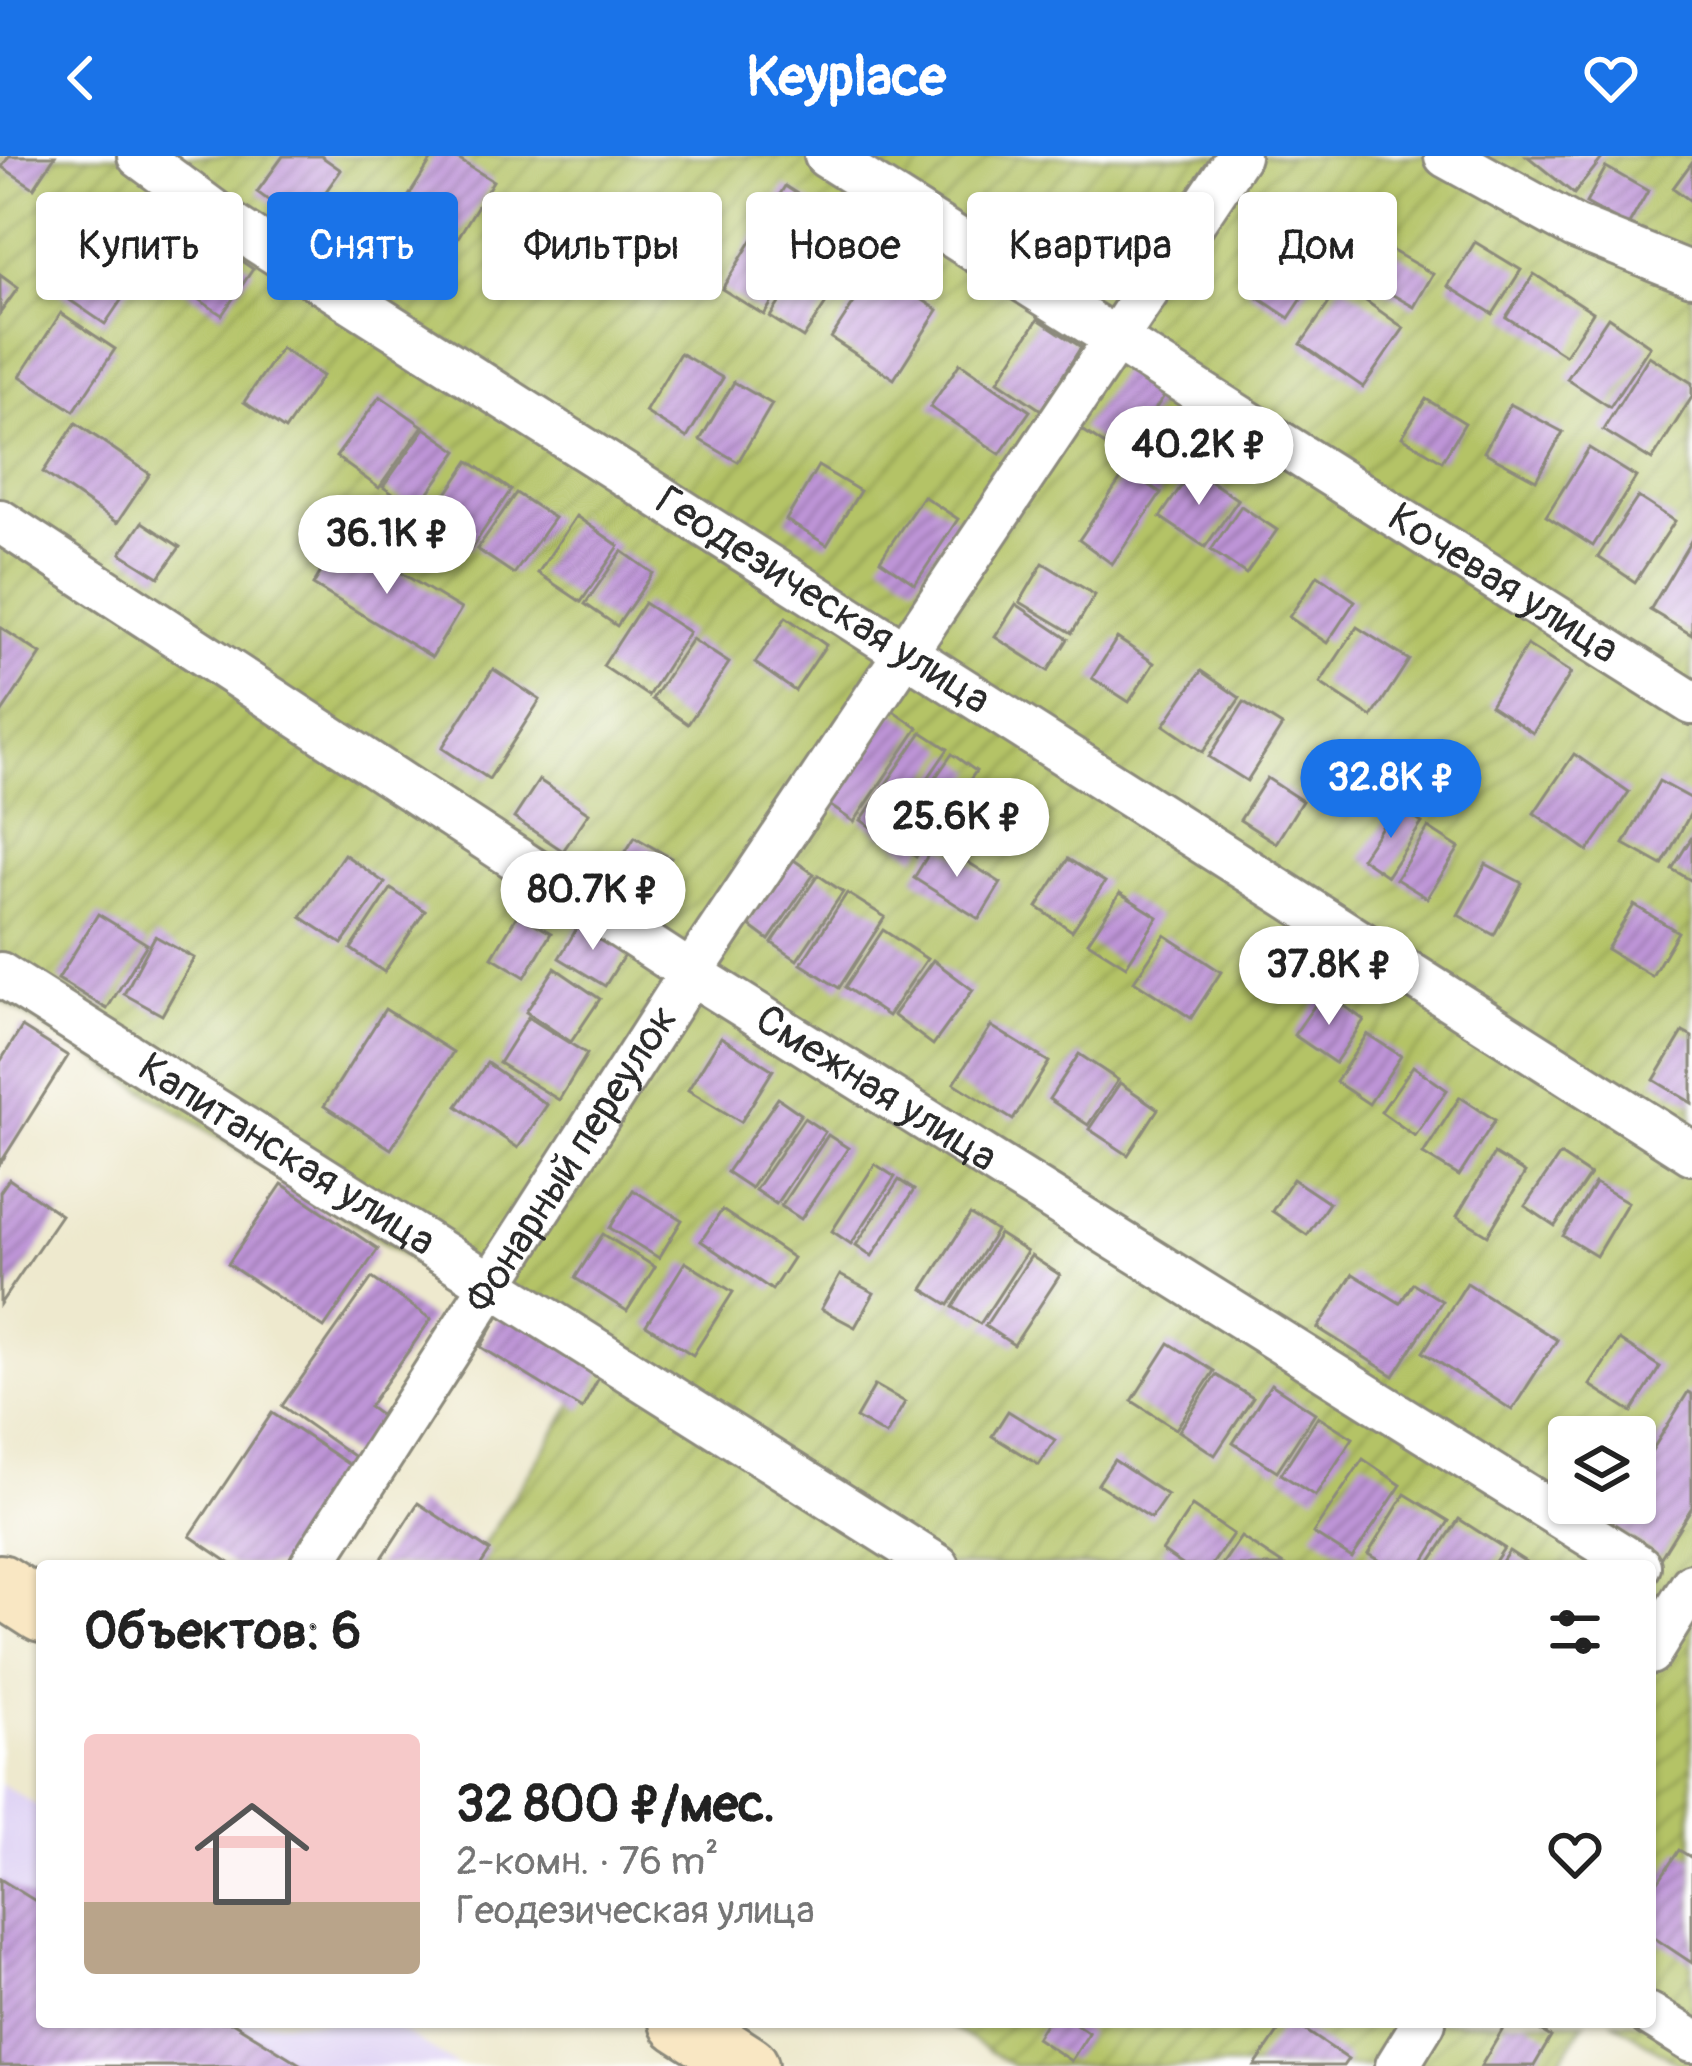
<!DOCTYPE html>
<html lang="ru">
<head>
<meta charset="utf-8">
<style>
	:root { --surface:#fff; --page:#f2f2f2; --text:#222; --muted:#767676; --line:#e0e0e0; --accent:#1a73e8 }
	body { margin:0; font-family:Pangolin,sans-serif; background:var(--page); color:var(--text); height:100vh; display:flex; flex-direction:column; font-size:45px; white-space:nowrap }
	* { box-sizing:border-box; margin:0 }
	p { font-size:39px; color:var(--muted) }
	.icon { flex:none; width:66px; height:66px; fill:none; stroke:currentColor; stroke-width:2; stroke-linecap:round; stroke-linejoin:round }
	.map { position:relative; flex:1; overflow:hidden }
	.drawer { position:absolute; left:36px; top:1404px; width:1620px; height:468px; display:flex; flex-direction:column; background:var(--surface); border-radius:12px; box-shadow:0 3px 9px #0004 }
	.drawer>* { flex:none }
	.hud { position:absolute; left:36px; top:36px; width:1620px; height:108px; display:flex; gap:24px }
	.fabs { position:absolute; left:1548px; top:1260px; display:grid; gap:24px }
	.fabs a { display:grid; place-items:center; width:108px; height:108px; border-radius:12px; background:var(--surface); box-shadow:0 3px 9px #0004; font-size:60px }
	.price { position:absolute; translate:-50% -102px; padding:0 27px; border-radius:42px; background:#fff; color:#222; font-size:39px; line-height:78px; filter:drop-shadow(0 3px 6px #0008) }
	.price::after { content:''; position:absolute; left:50%; top:72px; width:36px; height:27px; margin-left:-18px; background:inherit; clip-path:polygon(0 0,100% 0,50% 100%) }
	.price.selected { background:var(--accent); color:#fff }
	ul { padding:0; list-style:none }
	li { display:flex; align-items:center; gap:36px; height:300px; padding:0 48px }
	li+li { border-top:3px solid var(--line) }
	li span { display:grid; place-items:center; flex:none; width:336px; height:240px; border-radius:12px; color:#555 }
	li>.icon { margin-inline-start:auto }
	span .icon { width:144px; height:144px; fill:#fffc; stroke-width:1 }
	li b { font-size:51px }
	h2 { display:flex; justify-content:space-between; align-items:center; height:144px; padding:0 48px; font-size:51px }
	.chip { padding:0 42px; border-radius:12px; background:var(--surface); box-shadow:0 3px 9px #0004; font-size:42px; line-height:108px }
	.chip.selected { background:var(--accent); color:#fff }
	header { display:flex; justify-content:space-between; align-items:center; height:156px; padding:0 48px; background:var(--accent); color:#fff; font-size:54px; font-weight:700 }
	.map>svg:first-child { display:block }
	.built { fill:#e0d4f4 }
	.garden { fill:url(#garden-furrows); stroke:#707748; stroke-width:3; fill-rule:evenodd }
	.building { fill:url(#building-hatch) }
	.lines { fill:none; stroke-linecap:round; stroke-linejoin:round }
	.street-casing { stroke:#8c8a7c; stroke-width:48 }
	.secondary-casing { stroke:#8c8a7c; stroke-width:66 }
	.street { stroke:#fff; stroke-width:42 }
	.secondary { stroke:#f9e7c3; stroke-width:60 }
	.labels { text-anchor:middle; dominant-baseline:central; stroke-width:9; stroke-linejoin:round; paint-order:stroke }
	.street-label { font-size:42px; fill:#2b2b2b; stroke:#fff }
</style>
</head>
<body>
<header><svg class="icon" aria-label="back" viewBox="0 0 24 24"><path d="M15 5l-7 7 7 7"/></svg>Keyplace<svg class="icon" aria-label="heart" viewBox="0 0 24 24"><path d="M12 20l-8-8c-3-5 5-10 8-4 3-6 11-1 8 4z"/></svg></header>
<div class="map">
<svg width="1692" height="1910" viewBox="0 0 1692 1910">
	<defs>
		<pattern id="garden-furrows" width="10" height="10" patternUnits="userSpaceOnUse" patternTransform="scale(3)"><rect width="10" height="10" fill="#b4c366"/><path d="M-1 1l2-2M0 10L10 0M9 11l2-2" fill="none" stroke="#939f54"/></pattern>
		<pattern id="building-hatch" width="6" height="6" patternUnits="userSpaceOnUse" patternTransform="scale(3)"><rect width="6" height="6" fill="#be94d7"/><path d="M-1 1l2-2M0 6l6-6M5 7l2-2" fill="none" stroke="#9b79af"/></pattern>
	</defs>
	<rect width="100%" height="100%" fill="#fff"/>
	<filter id="ink" filterUnits="userSpaceOnUse"><feTurbulence type="fractalNoise" baseFrequency=".00833" numOctaves="2"/><feDisplacementMap in="SourceGraphic" scale="24" xChannelSelector="R" yChannelSelector="G"/><feConvolveMatrix kernelMatrix="1 2 1 2 8 2 1 2 1" color-interpolation-filters="sRGB"/></filter>
	<filter id="wash" filterUnits="userSpaceOnUse"><feTurbulence type="fractalNoise" baseFrequency=".004" numOctaves="4" result="noise"/><feDisplacementMap in="SourceGraphic" scale="48" xChannelSelector="R" yChannelSelector="G"/><feGaussianBlur stdDeviation="2.7" result="paint"/><feColorMatrix in="noise" values="0 0 0 0 0 0 0 0 0 0 0 0 0 0 0 0 0 1.4 0 .05"/><feComposite in="paint" operator="in"/></filter>
	<g filter="url(#wash)">
		<rect width="100%" height="100%" fill="#eee9ce"/>
		<path class="built" d="M0,1627L42,1653V1866H387L458,1910H0Z"/>
		<g class="garden">
			<path d="M0,0H1692V1910H1683L1614,1866H1650V1410H470L592,1218L0,843ZM1569,1281H1635V1347H1569Z"/>
			<path d="M943,1866H1585L1557,1910H1013Z"/>
		</g>
		<g id="blocks">
			<g class="building">
				<path d="M9,0H55L34,32L2,11Z"/>
				<path d="M283,0H321L341,14L302,69L257,36Z"/>
				<path d="M434,0H453L493,25L454,88L400,54Z"/>
				<path d="M1527,0H1604L1574,38Z"/>
				<path d="M1692,6V46L1673,32Z"/>
				<path d="M1606,11L1648,35L1628,70L1586,47Z"/>
				<path d="M785,30L827,57L764,159L722,133Z"/>
				<path d="M833,65L866,87L803,182L770,161Z"/>
				<path d="M94,75L145,109L105,168L55,134Z"/>
				<path d="M1286,77L1327,105L1289,162L1248,135Z"/>
				<path d="M208,82L253,113L222,159L177,129Z"/>
				<path d="M1377,86L1433,118L1414,151L1358,119Z"/>
				<path d="M1475,86L1521,114L1493,158L1448,130Z"/>
				<path d="M876,113L938,154L894,223L831,182Z"/>
				<path d="M1534,118L1593,156L1565,199L1506,161Z"/>
				<path d="M0,119L18,132L0,157Z"/>
				<path d="M1342,128L1404,172L1363,231L1301,188Z"/>
				<path d="M61,157L115,193L74,255L20,220Z"/>
				<path d="M1608,161L1650,190L1610,251L1567,223Z"/>
				<path d="M1038,163L1081,191L1041,254L998,225Z"/>
				<path d="M281,192L322,220L285,274L244,246Z"/>
				<path d="M680,197L723,222L687,282L645,256Z"/>
				<path d="M1649,200L1692,227V241L1652,304L1603,274Z"/>
				<path d="M960,207L1030,255L1000,298L930,251Z"/>
				<path d="M1123,212L1164,240L1123,301L1081,273Z"/>
				<path d="M734,226L772,248L738,306L700,284Z"/>
				<path d="M380,240L423,270L379,332L336,301Z"/>
				<path d="M1426,243L1465,267L1442,305L1402,281Z"/>
				<path d="M1510,248L1563,276L1536,324L1484,296Z"/>
				<path d="M76,267L150,318L117,367L43,316Z"/>
				<path d="M425,272L458,295L416,354L383,331Z"/>
				<path d="M1589,292L1636,321L1593,390L1546,360Z"/>
				<path d="M469,305L511,334L471,393L429,364Z"/>
				<path d="M818,310L860,335L827,389L786,364Z"/>
				<path d="M1193,313L1238,344L1205,391L1160,361Z"/>
				<path d="M1127,314L1161,337L1112,408L1079,384Z"/>
				<path d="M516,337L554,362L514,418L477,393Z"/>
				<path d="M923,340L958,363L915,428L880,404Z"/>
				<path d="M1638,341L1675,365L1635,426L1598,401Z"/>
				<path d="M1241,350L1277,374L1246,418L1211,394Z"/>
				<path d="M576,360L619,390L581,446L538,417Z"/>
				<path d="M142,366L180,391L159,421L121,397Z"/>
				<path d="M342,381L461,453L432,501L313,429Z"/>
				<path d="M1692,383V479L1650,454Z"/>
				<path d="M622,395L653,417L617,470L585,448Z"/>
				<path d="M1043,407L1095,439L1072,477L1020,446Z"/>
				<path d="M1318,419L1355,445L1327,487L1289,461Z"/>
				<path d="M644,447L689,476L648,540L603,510Z"/>
				<path d="M1016,448L1068,483L1048,515L995,481Z"/>
				<path d="M786,461L826,489L795,535L755,507Z"/>
				<path d="M0,471L41,498L0,559Z"/>
				<path d="M1357,471L1409,504L1372,561L1320,527Z"/>
				<path d="M1117,482L1154,507L1129,546L1092,522Z"/>
				<path d="M692,483L729,507L688,568L652,543Z"/>
				<path d="M1527,489L1571,517L1533,577L1490,549Z"/>
				<path d="M493,513L540,544L489,623L442,592Z"/>
				<path d="M1201,515L1240,542L1203,596L1164,569Z"/>
				<path d="M1244,546L1282,570L1247,625L1209,601Z"/>
				<path d="M889,552L918,572L854,666L825,646Z"/>
				<path d="M922,576L948,593L887,682L861,664Z"/>
				<path d="M952,598L976,615L916,701L892,684Z"/>
				<path d="M1574,598L1629,636L1588,695L1534,657Z"/>
				<path d="M1267,622L1302,645L1276,687L1240,664Z"/>
				<path d="M539,624L589,657L563,695L514,662Z"/>
				<path d="M1659,625L1692,643V655L1662,709L1624,688Z"/>
				<path d="M1396,650L1422,667L1387,720L1361,702Z"/>
				<path d="M1428,672L1459,692L1427,742L1396,723Z"/>
				<path d="M635,681L671,702L645,746L608,724Z"/>
				<path d="M1692,681V725L1672,713Z"/>
				<path d="M936,686L1001,727L979,763L914,722Z"/>
				<path d="M344,698L385,727L342,788L301,761Z"/>
				<path d="M791,702L814,718L769,784L746,767Z"/>
				<path d="M1068,703L1105,726L1072,775L1037,751Z"/>
				<path d="M1486,708L1522,727L1494,779L1458,759Z"/>
				<path d="M818,719L843,736L797,804L772,787Z"/>
				<path d="M391,733L425,755L384,816L351,793Z"/>
				<path d="M847,737L885,761L839,832L801,808Z"/>
				<path d="M1120,737L1158,761L1126,810L1088,786Z"/>
				<path d="M1634,749L1678,776L1652,820L1607,793Z"/>
				<path d="M98,758L147,788L107,853L58,823Z"/>
				<path d="M518,758L551,777L525,821L492,801Z"/>
				<path d="M582,764L628,793L605,830L559,802Z"/>
				<path d="M883,774L927,803L888,860L845,831Z"/>
				<path d="M1165,779L1221,816L1191,862L1134,825Z"/>
				<path d="M155,780L194,802L162,859L124,838Z"/>
				<path d="M933,804L973,834L933,889L893,859Z"/>
				<path d="M555,812L600,843L571,886L526,856Z"/>
				<path d="M1324,836L1364,864L1335,907L1294,879Z"/>
				<path d="M385,853L453,896L391,993L324,950Z"/>
				<path d="M528,861L587,898L559,944L499,907Z"/>
				<path d="M991,870L1049,906L1013,964L954,927Z"/>
				<path d="M22,871L68,900L0,1008V906Z"/>
				<path d="M1683,876L1692,881V947L1654,924Z"/>
				<path d="M1367,878L1401,900L1369,948L1336,926Z"/>
				<path d="M721,881L773,914L741,966L688,934Z"/>
				<path d="M1079,898L1118,924L1088,969L1049,943Z"/>
				<path d="M487,907L547,949L518,992L457,950Z"/>
				<path d="M1413,910L1447,934L1415,980L1381,956Z"/>
				<path d="M1120,927L1158,953L1128,999L1089,973Z"/>
				<path d="M1460,941L1495,964L1459,1020L1423,998Z"/>
				<path d="M778,942L801,958L751,1032L727,1016Z"/>
				<path d="M804,962L825,976L776,1048L755,1034Z"/>
				<path d="M828,979L848,992L801,1063L781,1050Z"/>
				<path d="M1494,998L1525,1017L1488,1079L1457,1060Z"/>
				<path d="M1560,999L1590,1019L1555,1070L1525,1050Z"/>
				<path d="M875,1008L895,1021L851,1088L832,1075Z"/>
				<path d="M9,1023L61,1059L0,1148V1036Z"/>
				<path d="M1293,1023L1329,1047L1307,1079L1272,1055Z"/>
				<path d="M899,1024L914,1034L872,1100L856,1089Z"/>
				<path d="M1595,1027L1628,1046L1596,1100L1563,1080Z"/>
				<path d="M282,1028L378,1093L324,1172L228,1108Z"/>
				<path d="M633,1034L682,1064L659,1102L610,1072Z"/>
				<path d="M722,1054L793,1102L772,1134L701,1085Z"/>
				<path d="M970,1059L996,1075L949,1149L923,1133Z"/>
				<path d="M603,1078L655,1111L627,1155L575,1122Z"/>
				<path d="M999,1078L1027,1096L980,1168L953,1151Z"/>
				<path d="M1031,1100L1060,1119L1014,1189L985,1170Z"/>
				<path d="M685,1106L733,1136L693,1199L646,1169Z"/>
				<path d="M1353,1118L1400,1147L1413,1127L1442,1145L1394,1220L1318,1172Z"/>
				<path d="M840,1119L874,1137L855,1171L821,1153Z"/>
				<path d="M372,1122L431,1163L369,1251L391,1267L363,1307L282,1250Z"/>
				<path d="M1467,1127L1557,1184L1512,1254L1423,1196Z"/>
				<path d="M503,1152L603,1214L582,1253L481,1191Z"/>
				<path d="M1619,1184L1660,1211L1632,1256L1590,1229Z"/>
				<path d="M1169,1187L1214,1215L1176,1273L1132,1245Z"/>
				<path d="M1216,1219L1253,1242L1215,1299L1179,1275Z"/>
				<path d="M1271,1228L1315,1257L1277,1315L1233,1287Z"/>
				<path d="M875,1229L905,1246L886,1279L856,1262Z"/>
				<path d="M1688,1236L1692,1238V1351L1661,1401L1607,1367L1620,1347H1635V1322Z"/>
				<path d="M1008,1255L1055,1284L1039,1309L992,1280Z"/>
				<path d="M272,1257L357,1314L292,1410H234L190,1380Z"/>
				<path d="M1318,1260L1353,1282L1315,1340L1281,1318Z"/>
				<path d="M1363,1303L1401,1329L1352,1402L1313,1377Z"/>
				<path d="M1114,1304L1167,1339L1151,1362L1098,1328Z"/>
				<path d="M1405,1338L1449,1365L1421,1410H1388L1368,1398Z"/>
				<path d="M418,1347L490,1395L480,1410H377Z"/>
				<path d="M1192,1350L1233,1378L1211,1410H1184L1162,1395Z"/>
				<path d="M1459,1363L1504,1392L1492,1410H1428Z"/>
				<path d="M1241,1381L1285,1410H1221Z"/>
				<path d="M1509,1395L1532,1410H1499Z"/>
				<path d="M1679,1694L1692,1702V1807L1650,1779V1738Z"/>
				<path d="M0,1723L42,1749V1866H232L303,1910H0Z"/>
				<path d="M1046,1866H1073L1089,1877L1071,1905L1036,1882Z"/>
				<path d="M1285,1866H1293L1348,1903L1343,1910H1255Z"/>
				<path d="M1507,1866H1526L1551,1881L1534,1910H1481Z"/>
			</g>
		</g>
	</g>
	<g filter="url(#ink)">
		<use href="#blocks" fill-opacity="0" stroke="#8c8a7c" stroke-width="3"/>
		<g class="lines">
			<g class="street-casing">
				<g id="street">
					<path id="s1" d="M139,0L235,71L1692,997"/>
					<path id="s2" d="M826,0L1692,547"/>
					<path d="M1446,0L1575,71L1692,118"/>
					<path id="s3" d="M0,365L691,817L1639,1410"/>
					<path id="s4" d="M0,818L938,1410"/>
					<path id="s5" d="M311,1410L691,817L1238,0"/>
					<path d="M1650,1497L1692,1429"/>
					<path d="M1650,1859L1692,1885"/>
					<path d="M1397,1910L1424,1866"/>
				</g>
			</g>
			<g class="secondary-casing">
				<g id="secondary">
					<path d="M0,1429L42,1456"/>
					<path d="M680,1866L748,1910"/>
				</g>
			</g>
			<use href="#street" class="street"/>
			<use href="#secondary" class="secondary"/>
		</g>
	</g>
	<g class="labels">
		<g class="street-label">
			<text stroke="none"><textPath href="#s2" startOffset="801">Кочевая улица</textPath></text>
			<text stroke="none"><textPath href="#s1" startOffset="816">Геодезическая улица</textPath></text>
			<text stroke="none"><textPath href="#s3" startOffset="1044">Смежная улица</textPath></text>
			<text stroke="none"><textPath href="#s4" startOffset="339">Капитанская улица</textPath></text>
			<text stroke="none"><textPath href="#s5" startOffset="483">Фонарный переулок</textPath></text>
		</g>
	</g>
</svg>
<div class="fabs">
<a><svg class="icon" aria-label="layers" viewBox="0 0 24 24"><path d="M12 4l9 5-9 5-9-5zM3 14l9 5 9-5"/></svg></a>
</div>
<b class="price" style="left:1199px;top:352px">40.2K ₽</b>
<b class="price" style="left:387px;top:441px">36.1K ₽</b>
<b class="price selected" style="left:1391px;top:685px">32.8K ₽</b>
<b class="price" style="left:957px;top:724px">25.6K ₽</b>
<b class="price" style="left:593px;top:797px">80.7K ₽</b>
<b class="price" style="left:1329px;top:872px">37.8K ₽</b>
<div class="hud">
<a class="chip">Купить</a>
<a class="chip selected">Снять</a>
<a class="chip">Фильтры</a>
<a class="chip">Новое</a>
<a class="chip">Квартира</a>
<a class="chip">Дом</a>
</div>
<section class="drawer">
<h2>Объектов: 6<svg class="icon" aria-label="filters" viewBox="0 0 24 24"><path d="M4 7h16M4 17h16"/><circle cx="9" cy="7" r="2"/><circle cx="15" cy="17" r="2"/></svg></h2>
<ul>
<li><span style="background:linear-gradient(#f6c9c9 70%,#b9a48a 0)"><svg class="icon" aria-label="home" viewBox="0 0 24 24"><path d="M3 11l9-7 9 7M6 9v11h12V9"/></svg></span><div><b>32 800 ₽/мес.</b><p>2-комн. · 76 m²</p><p>Геодезическая улица</p></div><svg class="icon" aria-label="heart" viewBox="0 0 24 24"><path d="M12 20l-8-8c-3-5 5-10 8-4 3-6 11-1 8 4z"/></svg></li>
</ul>
</section>
</div>
</body>
</html>
